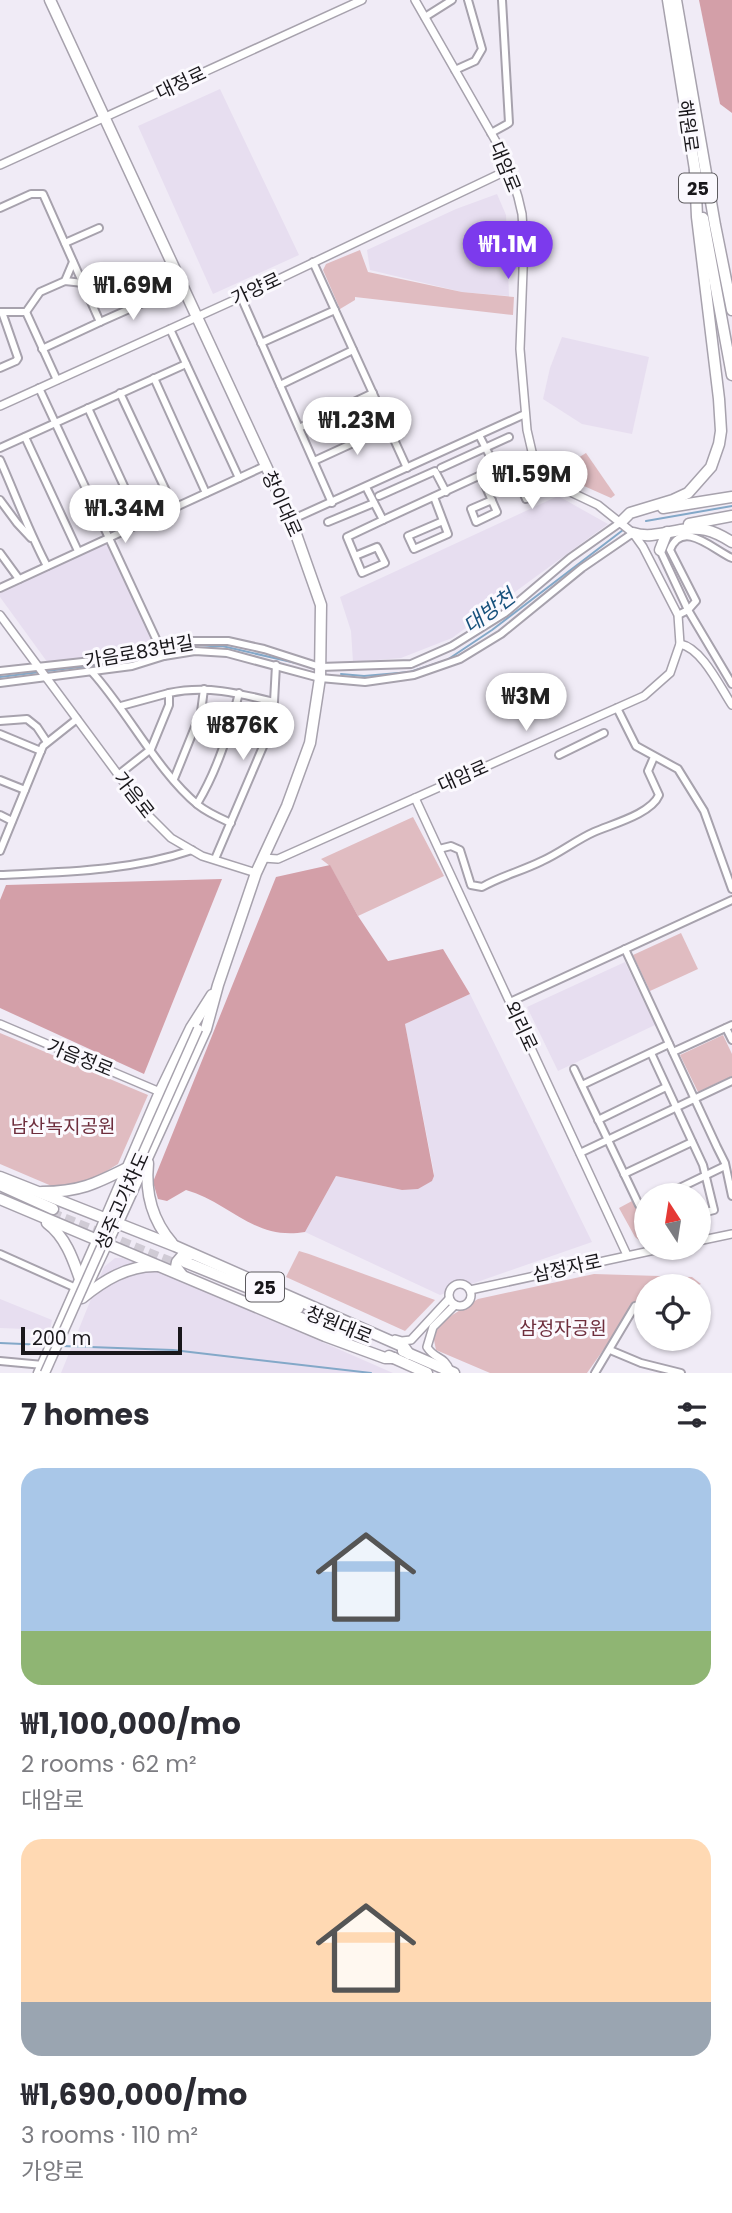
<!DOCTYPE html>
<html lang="en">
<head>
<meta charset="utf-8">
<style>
	:root { --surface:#fff; --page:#f7f7f7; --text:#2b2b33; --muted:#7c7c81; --accent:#7c3aed }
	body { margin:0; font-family:Poppins,"Noto Sans KR",sans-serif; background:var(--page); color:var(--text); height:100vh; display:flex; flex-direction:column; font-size:26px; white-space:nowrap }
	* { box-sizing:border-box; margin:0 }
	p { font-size:23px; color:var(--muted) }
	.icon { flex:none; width:38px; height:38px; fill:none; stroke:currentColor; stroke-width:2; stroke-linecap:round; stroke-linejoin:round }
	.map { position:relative; height:1373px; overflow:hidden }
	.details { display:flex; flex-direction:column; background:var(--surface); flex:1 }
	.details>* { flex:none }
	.needle { width:46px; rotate:348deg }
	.tools { position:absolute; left:634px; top:1183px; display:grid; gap:14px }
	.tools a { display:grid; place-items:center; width:77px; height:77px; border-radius:50%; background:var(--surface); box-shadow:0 2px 5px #0004; font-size:35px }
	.scale { position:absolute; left:21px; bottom:18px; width:161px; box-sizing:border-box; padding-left:7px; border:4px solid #19171b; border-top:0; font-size:19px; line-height:24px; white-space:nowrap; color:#19171b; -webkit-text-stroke:5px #fbf9fe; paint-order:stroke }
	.price { position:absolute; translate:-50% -60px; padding:0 16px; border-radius:24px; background:#fff; color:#222; font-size:23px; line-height:46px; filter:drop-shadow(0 2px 4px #0008) }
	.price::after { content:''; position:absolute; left:50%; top:42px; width:21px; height:16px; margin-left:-10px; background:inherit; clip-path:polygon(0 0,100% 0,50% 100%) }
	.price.active { background:var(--accent); color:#fff }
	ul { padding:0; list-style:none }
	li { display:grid; align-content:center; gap:14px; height:371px; padding:0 21px }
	li span { display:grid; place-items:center; height:217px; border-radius:21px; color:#555 }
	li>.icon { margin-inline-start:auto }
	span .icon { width:126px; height:126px; fill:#fffc; stroke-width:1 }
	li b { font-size:30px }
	h2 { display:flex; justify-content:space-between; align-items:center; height:84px; padding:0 21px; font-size:30px }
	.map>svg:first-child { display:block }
	.built { fill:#e7def0 }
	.green { fill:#e0bcc1 }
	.forest { fill:#d39fa8 }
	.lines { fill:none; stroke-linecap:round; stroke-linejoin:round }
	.stream { stroke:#83a8c8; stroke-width:2 }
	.primary-tunnel { stroke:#d0cbd5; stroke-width:10; stroke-dasharray:10 5; stroke-linecap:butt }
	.minor-casing { stroke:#a7a2ad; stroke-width:10 }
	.tertiary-casing { stroke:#a7a2ad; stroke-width:10 }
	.secondary-casing { stroke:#a7a2ad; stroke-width:11 }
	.primary-casing { stroke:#a7a2ad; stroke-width:13 }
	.trunk-casing { stroke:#a7a2ad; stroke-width:13 }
	.minor { stroke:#fff; stroke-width:6 }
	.tertiary { stroke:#fff; stroke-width:7 }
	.secondary { stroke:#fff; stroke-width:8 }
	.primary { stroke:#fff; stroke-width:10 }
	.trunk { stroke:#fff; stroke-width:10 }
	.secondary-bridge-casing { stroke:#a7a2ad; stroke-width:11; stroke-linecap:butt }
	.secondary-bridge { stroke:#fff; stroke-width:8 }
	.labels { text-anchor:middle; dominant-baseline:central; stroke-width:6; stroke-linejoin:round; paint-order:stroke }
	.shield { fill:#fbf9fe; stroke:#5d5b5f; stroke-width:2 }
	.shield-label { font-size:18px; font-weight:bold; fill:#19171b }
	.street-label { font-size:19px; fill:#19171b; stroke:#fbf9fe }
	.park-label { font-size:19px; fill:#6e2e3d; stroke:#fbf9fe }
	.water-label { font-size:21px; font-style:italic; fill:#17517c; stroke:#fbf9fe }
</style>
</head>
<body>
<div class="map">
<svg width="732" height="1373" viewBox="0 0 732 1373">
	<rect width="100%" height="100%" fill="#f0ebf6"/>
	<g class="built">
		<path d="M220,89L299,255L213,294L138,126Z"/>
		<path d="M497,194L506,215L509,296L462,292L370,270L367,250L456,209Z"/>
		<path d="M562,337L649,357L632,434L582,424L543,399L550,368Z"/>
		<path d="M558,496L608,524L452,638L401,658L353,662L351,631L340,597Z"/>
		<path d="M107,541L154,642L107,656L48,663L0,597V592Z"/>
		<path d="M625,962L655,1025L558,1071L527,1007Z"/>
		<path d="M470,994L592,1242L440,1295L305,1232L336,1176L402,1190L432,1181L434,1173L405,1024Z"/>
		<path d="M115,1258H122L160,1271L393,1373H61L104,1267Z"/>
		<path d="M0,1299L52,1320L50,1330L0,1328Z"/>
	</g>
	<g class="green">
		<path d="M360,250L368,272L462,292L514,297L513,315L355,297V300L340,309L323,270L326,264Z"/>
		<path d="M586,453L615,495L611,498L575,482L558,470Z"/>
		<path d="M413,817L444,876L358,916L330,866L321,859Z"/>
		<path d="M681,933L698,969L650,991L633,955Z"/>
		<path d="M0,1033L148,1095L118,1164L84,1185L54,1187L0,1164Z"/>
		<path d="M723,1035L732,1054V1076L698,1092L680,1055Z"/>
		<path d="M632,1201L638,1211L646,1208V1240L640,1241L635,1237L619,1208Z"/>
		<path d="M299,1251L309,1254L435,1300L405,1331L286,1277Z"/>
		<path d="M594,1274L692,1277L701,1284L696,1286H646V1307L628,1315L587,1373H490L436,1350L433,1335L441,1322L478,1299Z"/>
	</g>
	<g class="forest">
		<path d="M699,0H732V113L720,104Z"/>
		<path d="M330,865L358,916L388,961L443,949L470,994L405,1024L434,1176L432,1181L418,1189L402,1190L336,1176L305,1232C254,1241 229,1202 186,1190L167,1201L158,1199L153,1182L276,877Z"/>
		<path d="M222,879L144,1074L0,1008V900L6,885Z"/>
	</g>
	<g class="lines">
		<g class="stream">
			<path d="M646,521L732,506"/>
			<path d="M166,651L222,646L296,663"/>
			<path d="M46,671L123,662L160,651"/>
			<path d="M341,674L364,676L410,672L447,660L492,630L623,530"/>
			<path d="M0,677L40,672"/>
			<path d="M0,1343L46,1345"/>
			<path d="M62,1346L173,1350L371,1373"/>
		</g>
		<path class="primary-tunnel" d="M51,1213L183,1267"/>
		<g class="minor-casing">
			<g id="minor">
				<path d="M425,17L452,0"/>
				<path d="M455,70L475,61L482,49L468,0"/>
				<path d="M491,133L509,123L502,0"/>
				<path d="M0,208L31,194H43L100,322L42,349"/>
				<path d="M65,243L99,228"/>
				<path d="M313,262L407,468"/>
				<path d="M65,281L73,262"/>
				<path d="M241,297L332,503"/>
				<path d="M0,312H26L40,292L65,281L83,283L114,269"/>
				<path d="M26,312L57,380"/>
				<path d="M100,322L154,298"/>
				<path d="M170,329L239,478"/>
				<path d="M261,343L335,310"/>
				<path d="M0,368L16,361L18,358L2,312"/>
				<path d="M154,378L206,493"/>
				<path d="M280,385L353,350"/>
				<path d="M39,388L164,656"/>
				<path d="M120,393L174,508"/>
				<path d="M88,408L141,523"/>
				<path d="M299,428L373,393"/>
				<path d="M479,435L496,468"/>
				<path d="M25,437L78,551"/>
				<path d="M0,448L186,364"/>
				<path d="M0,460C16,496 29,532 47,566"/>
				<path d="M314,461L388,427"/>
				<path d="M441,468L509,437"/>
				<path d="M513,468L526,499L535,495L525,474"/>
				<path d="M481,476L497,512L476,522L471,509L492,500"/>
				<path d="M379,496L435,471L446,492"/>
				<path d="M434,497L448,534L414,549L408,536L443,521"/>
				<path d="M0,500L17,523L31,538"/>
				<path d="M291,520L525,414"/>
				<path d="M383,520L496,468L504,466L513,468L520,464"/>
				<path d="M328,522L374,503"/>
				<path d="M660,550L688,610L732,684"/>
				<path d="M0,553L19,579"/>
				<path d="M355,556L377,547L385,563L362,573L347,537L383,520L366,487"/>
				<path d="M0,588L265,466"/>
				<path d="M678,615L688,610L696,601L670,550C682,518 715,551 732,558"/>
				<path d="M0,671L110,659L159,645L193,641H228L264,649L320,667L411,664L452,646L505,613L570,558L621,522"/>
				<path d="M92,672C128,712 158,772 198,805C208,813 220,818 231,823"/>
				<path d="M0,683L132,666L164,656L195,651L227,653L320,678L365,682L414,675L460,659L501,634L582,568L633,533"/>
				<path d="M121,706L169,693"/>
				<path d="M617,708L636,746L678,769L704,811L732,889"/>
				<path d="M0,721L27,719L37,727L47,742"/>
				<path d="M0,734L41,751"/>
				<path d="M559,755L604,733"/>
				<path d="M118,775L151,749L169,705V693C206,685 238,693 274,702"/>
				<path d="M174,779L201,712L204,689"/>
				<path d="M0,780L25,790"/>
				<path d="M197,804C218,769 229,732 239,693"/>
				<path d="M0,815L12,821"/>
				<path d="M439,849L451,846L460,850L471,885L482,887C501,876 522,871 542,861C560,853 576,840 594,832C612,824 651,814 659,795L648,771L654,757"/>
				<path d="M0,851L43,746L77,719"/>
				<path d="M215,859L265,742L274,702L276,665"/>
				<path d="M0,875C64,872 131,871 192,850"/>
				<path d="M625,949L717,1147L725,1163L732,1196"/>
				<path d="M510,1002L732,900"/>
				<path d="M726,1028L732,1040"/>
				<path d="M673,1052L732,1025"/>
				<path d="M651,1053L703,1165L714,1210L698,1214"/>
				<path d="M574,1069L639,1205L646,1204"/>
				<path d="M582,1085L669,1044"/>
				<path d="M598,1120L666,1087"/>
				<path d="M580,1153L732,1081"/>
				<path d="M624,1174L692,1142"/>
				<path d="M665,1195L725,1166"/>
				<path d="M0,1254L76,1288"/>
				<path d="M610,1350L641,1363L681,1373"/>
				<path d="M0,1361L43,1365"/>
				<path d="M595,1373L635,1306"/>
			</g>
		</g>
		<g class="tertiary-casing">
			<g id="tertiary">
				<path d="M0,165L362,0"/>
				<path d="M0,406L241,297L510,169"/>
				<path d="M0,615L148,815L171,838L202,856L256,873"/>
				<path d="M680,644C702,648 720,687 732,705"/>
				<path d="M415,798L627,1255"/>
				<path d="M263,858L278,859L644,696L670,673L680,644L678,615L643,547L633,533L598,505L562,488L541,468L533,456L527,430L520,349L524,244L522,214L518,197L506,159L415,0"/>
				<path d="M0,1024L160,1092"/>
				<path d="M698,1241L732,1234"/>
				<circle cx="460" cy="1295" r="11"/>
				<path d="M470,1290L664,1248"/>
				<path d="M395,1339L402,1341L411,1340L449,1299"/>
				<path d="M450,1371C444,1355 435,1360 427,1347L433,1327L455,1305"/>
			</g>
		</g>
		<g class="secondary-casing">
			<g id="secondary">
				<path d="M86,1290L118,1222"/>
				<path d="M38,1373L97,1239"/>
			</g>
		</g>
		<g class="primary-casing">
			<g id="primary">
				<path d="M50,0L291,520L321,605L320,678L310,743L287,806L256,873L218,985L206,1029L118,1222"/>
				<path d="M148,1163C145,1193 152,1220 172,1243"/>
				<path d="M0,1177L175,1246L404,1347L409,1354"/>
				<path d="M0,1185L53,1209"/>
				<path d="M42,1192C79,1192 95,1184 127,1168"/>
				<path d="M0,1199L325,1336L385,1358H394"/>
				<path d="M47,1223C65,1236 73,1259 80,1279"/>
				<path d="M97,1239L160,1092L191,1028L212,995"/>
				<path d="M185,1262L298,1308"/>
				<path d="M182,1275L176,1267L177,1262L183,1255L191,1254"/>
				<path d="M251,1296L346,1338"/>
				<path d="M82,1298C103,1281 128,1265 157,1266"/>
				<path d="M403,1351L454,1373"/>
				<path d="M389,1356L427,1373"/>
			</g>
		</g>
		<g class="trunk-casing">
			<g id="trunk">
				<path d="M668,0L696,176"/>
				<path d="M676,0L715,225L732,310"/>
				<path d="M703,218L732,375"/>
				<path d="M663,508L732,497"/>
				<path d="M621,522L630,513L673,500L688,493L711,467L719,444L721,431L719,399L697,217L695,171"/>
				<path d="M689,524L732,516"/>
				<path d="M633,533C657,541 681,524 706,530C715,532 724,537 732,542"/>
				<path d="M660,550L667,532"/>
			</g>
		</g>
		<use href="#minor" class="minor"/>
		<use href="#tertiary" class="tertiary"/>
		<use href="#secondary" class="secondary"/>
		<use href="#primary" class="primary"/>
		<use href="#trunk" class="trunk"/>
		<g class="secondary-bridge-casing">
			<path id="secondary-bridge" d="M45,1373L198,1029"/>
		</g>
		<use href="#secondary-bridge" class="secondary-bridge"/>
	</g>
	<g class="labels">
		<g class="shield">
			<rect x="679" y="173.5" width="38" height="29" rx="5"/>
			<rect x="246" y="1272.5" width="38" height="29" rx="5"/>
		</g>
		<g class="shield-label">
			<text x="698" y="188">25</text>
			<text x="265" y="1287">25</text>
		</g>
		<g class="street-label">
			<text transform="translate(181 83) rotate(-25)">대정로</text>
			<text transform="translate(688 126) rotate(82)">해원로</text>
			<text transform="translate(505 167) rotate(68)">대암로</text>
			<text transform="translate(256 289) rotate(-25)">가양로</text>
			<text transform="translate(282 504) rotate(66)">창이대로</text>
			<text transform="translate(139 652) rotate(-10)">가음로83번길</text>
			<text transform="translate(463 776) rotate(-24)">대암로</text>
			<text transform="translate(134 795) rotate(52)">가음로</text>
			<text transform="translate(521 1026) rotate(65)">외리로</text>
			<text transform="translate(80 1058) rotate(22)">가음정로</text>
			<text transform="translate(122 1201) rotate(-66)">성주고가차도</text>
			<text transform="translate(567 1268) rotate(-12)">삼정자로</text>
			<text transform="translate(339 1325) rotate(22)">창원대로</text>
		</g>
		<g class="park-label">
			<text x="63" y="1126">남산녹지공원</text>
			<text x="563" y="1328">삼정자공원</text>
		</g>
		<g class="water-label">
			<text transform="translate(489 611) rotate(-37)">대방천</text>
		</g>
	</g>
</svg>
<div class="tools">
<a><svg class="needle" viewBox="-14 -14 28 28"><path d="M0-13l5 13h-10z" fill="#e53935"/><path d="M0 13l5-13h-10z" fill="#7c7c81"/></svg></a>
<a><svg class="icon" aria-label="locate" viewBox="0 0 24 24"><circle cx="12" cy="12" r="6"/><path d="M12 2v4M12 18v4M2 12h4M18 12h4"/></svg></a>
</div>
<div class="scale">200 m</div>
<b class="price active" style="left:508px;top:281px">₩1.1M</b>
<b class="price" style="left:133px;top:322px">₩1.69M</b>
<b class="price" style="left:357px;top:457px">₩1.23M</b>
<b class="price" style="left:532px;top:511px">₩1.59M</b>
<b class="price" style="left:125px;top:545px">₩1.34M</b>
<b class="price" style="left:526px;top:733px">₩3M</b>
<b class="price" style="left:243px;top:762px">₩876K</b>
</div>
<section class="details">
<h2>7 homes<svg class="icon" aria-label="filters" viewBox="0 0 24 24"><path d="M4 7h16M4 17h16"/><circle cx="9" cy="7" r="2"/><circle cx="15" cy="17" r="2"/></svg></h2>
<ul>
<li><span style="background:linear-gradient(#a9c7e8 75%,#8fb573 0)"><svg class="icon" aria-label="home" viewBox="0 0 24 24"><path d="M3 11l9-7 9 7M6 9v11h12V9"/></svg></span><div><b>₩1,100,000/mo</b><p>2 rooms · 62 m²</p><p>대암로</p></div></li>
<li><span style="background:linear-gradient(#ffd9b3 75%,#9aa5b1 0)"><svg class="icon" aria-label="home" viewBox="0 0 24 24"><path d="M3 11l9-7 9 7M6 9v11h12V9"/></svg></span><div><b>₩1,690,000/mo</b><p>3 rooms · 110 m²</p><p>가양로</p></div></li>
</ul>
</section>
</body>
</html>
